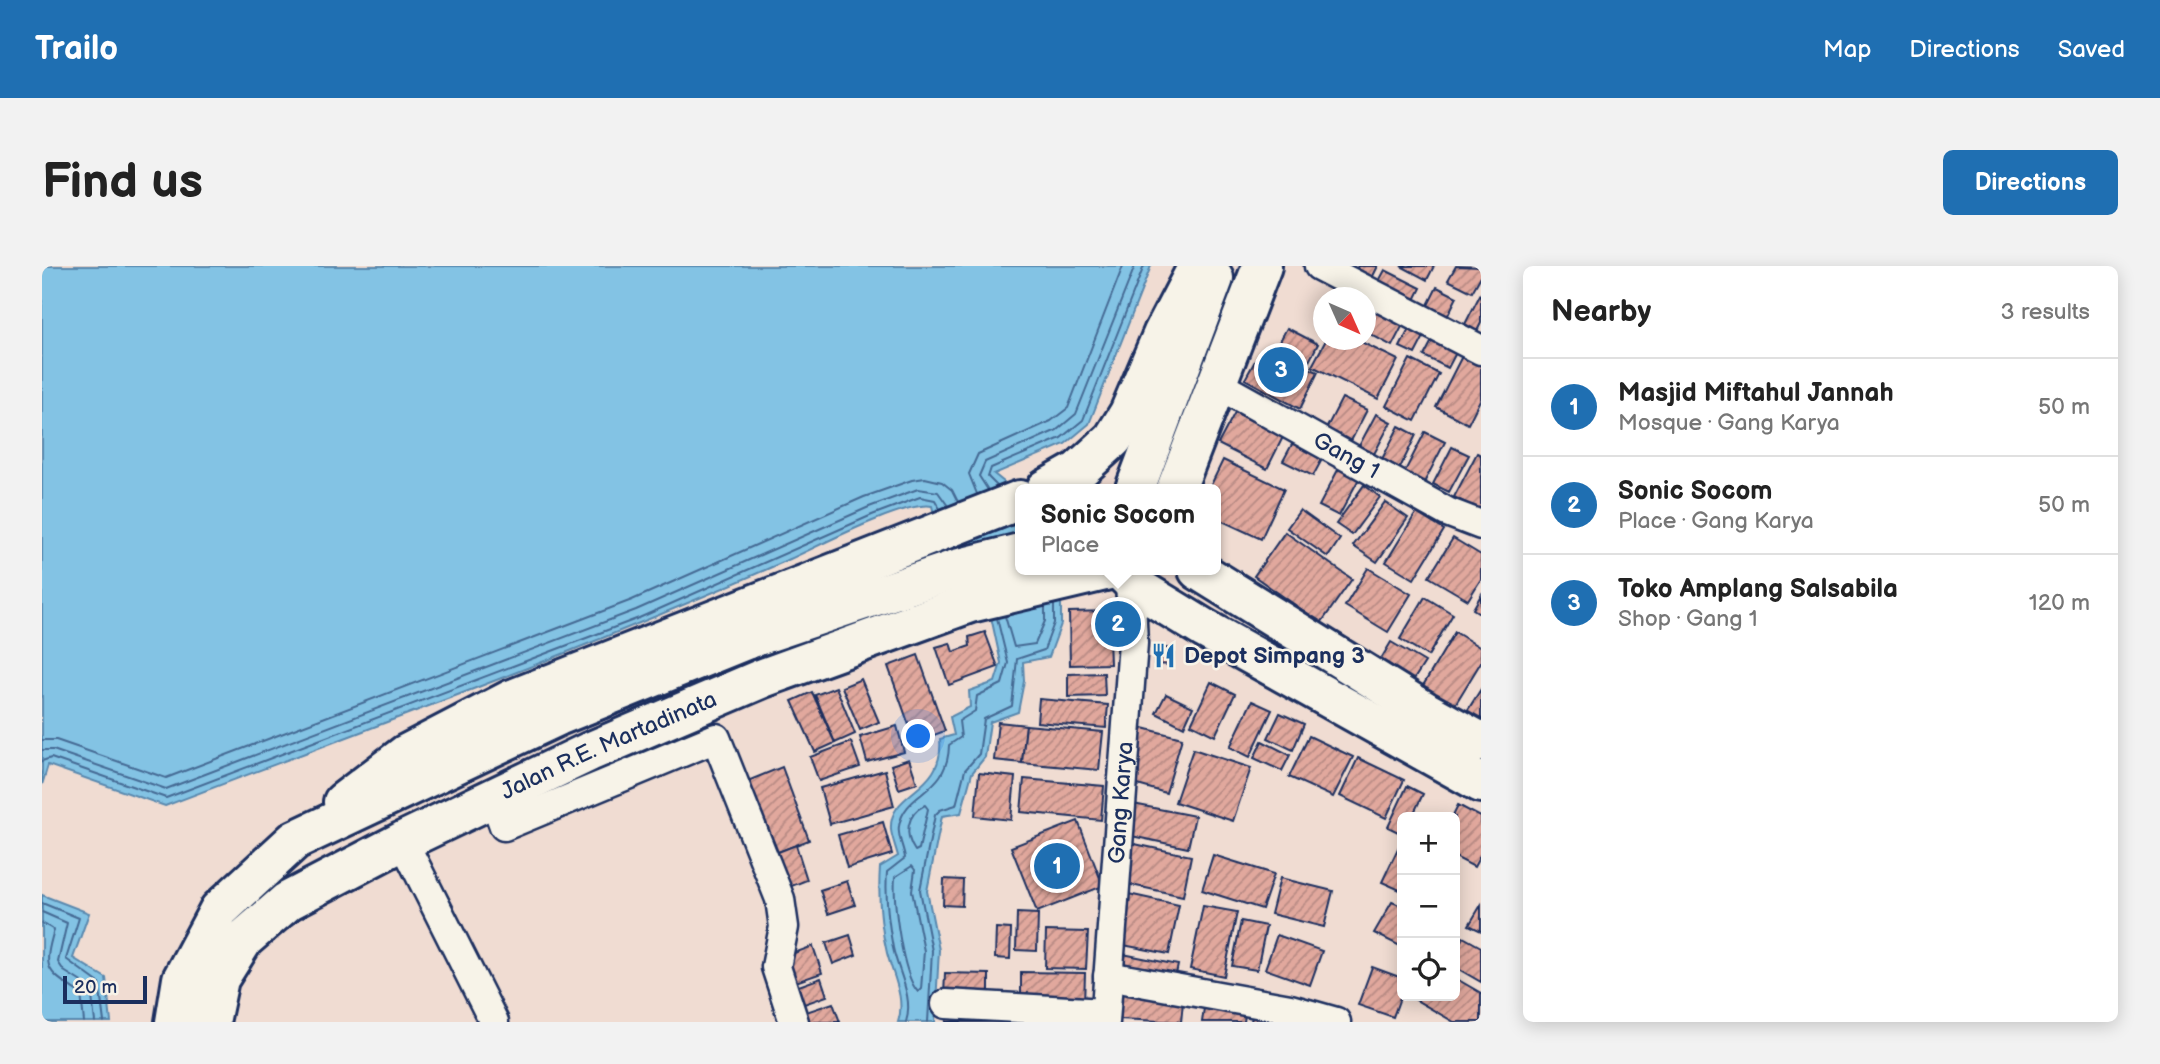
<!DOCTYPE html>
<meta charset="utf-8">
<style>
:root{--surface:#fff;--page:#f2f2f2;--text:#222;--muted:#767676;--line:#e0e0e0;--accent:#1f6fb2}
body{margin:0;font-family:"Balsamiq Sans",sans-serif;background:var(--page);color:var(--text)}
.controls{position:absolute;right:21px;bottom:21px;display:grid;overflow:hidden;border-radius:10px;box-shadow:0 4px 18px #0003}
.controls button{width:63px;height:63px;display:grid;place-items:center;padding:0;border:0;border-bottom:2px solid var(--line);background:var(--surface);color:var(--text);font:35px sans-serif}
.compass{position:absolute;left:1271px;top:21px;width:63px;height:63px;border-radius:50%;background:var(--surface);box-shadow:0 4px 18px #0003;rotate:135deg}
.scale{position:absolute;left:21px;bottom:18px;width:84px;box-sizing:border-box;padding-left:7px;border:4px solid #1b2f5e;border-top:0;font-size:19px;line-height:24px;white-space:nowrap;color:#1b2f5e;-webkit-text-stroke:5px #f7f3e8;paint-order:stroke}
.you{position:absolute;left:877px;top:471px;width:24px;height:24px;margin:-18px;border:5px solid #fff;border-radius:50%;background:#1a73e8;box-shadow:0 0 0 10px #1a73e833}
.badge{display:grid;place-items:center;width:46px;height:46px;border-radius:50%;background:var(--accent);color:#fff;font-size:23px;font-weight:700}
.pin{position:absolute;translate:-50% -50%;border:4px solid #fff;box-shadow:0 2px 7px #0006}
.popup{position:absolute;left:973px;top:218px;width:206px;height:91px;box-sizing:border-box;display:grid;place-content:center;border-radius:10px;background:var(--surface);filter:drop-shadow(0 2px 5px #0005);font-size:23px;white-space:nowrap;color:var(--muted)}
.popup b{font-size:26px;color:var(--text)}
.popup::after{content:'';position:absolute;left:50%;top:100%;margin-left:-14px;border:14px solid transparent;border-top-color:var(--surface)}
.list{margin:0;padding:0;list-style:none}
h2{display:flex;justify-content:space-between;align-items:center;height:91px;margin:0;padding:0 28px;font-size:30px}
h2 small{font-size:23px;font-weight:400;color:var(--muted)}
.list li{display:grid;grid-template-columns:46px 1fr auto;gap:21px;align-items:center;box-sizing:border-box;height:98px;padding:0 28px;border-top:2px solid var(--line)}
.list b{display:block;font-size:26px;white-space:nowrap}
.list p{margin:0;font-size:23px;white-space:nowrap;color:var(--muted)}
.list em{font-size:23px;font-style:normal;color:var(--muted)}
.icon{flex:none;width:38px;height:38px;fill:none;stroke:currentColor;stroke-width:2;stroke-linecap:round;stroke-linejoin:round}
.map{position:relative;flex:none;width:1439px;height:756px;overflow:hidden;border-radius:10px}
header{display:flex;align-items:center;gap:42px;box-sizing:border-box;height:98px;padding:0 35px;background:var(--accent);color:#fff}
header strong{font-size:33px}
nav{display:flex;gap:38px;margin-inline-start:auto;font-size:24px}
.intro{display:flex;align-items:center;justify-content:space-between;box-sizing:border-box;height:168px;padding:0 42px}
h1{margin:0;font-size:49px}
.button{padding:18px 32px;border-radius:10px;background:var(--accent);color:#fff;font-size:24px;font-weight:700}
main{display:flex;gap:42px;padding:0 42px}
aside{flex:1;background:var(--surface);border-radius:10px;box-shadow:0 4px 18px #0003}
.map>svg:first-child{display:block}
.water{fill:#83c3e4;stroke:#5988ae;stroke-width:2}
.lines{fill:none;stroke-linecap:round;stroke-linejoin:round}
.shore{stroke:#456a94;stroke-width:2}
.building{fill:url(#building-hatch);stroke:#1b2f5e;stroke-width:2}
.street-casing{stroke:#1b2f5e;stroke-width:33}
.highway-casing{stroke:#1b2f5e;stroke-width:44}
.street{stroke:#f7f3e8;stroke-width:28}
.highway{stroke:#f7f3e8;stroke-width:38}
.labels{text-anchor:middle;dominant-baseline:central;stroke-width:5;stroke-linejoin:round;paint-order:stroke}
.street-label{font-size:23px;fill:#1b2f5e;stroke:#f7f3e8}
.poi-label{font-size:23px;font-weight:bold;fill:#1b2f5e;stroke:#f7f3e8;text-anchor:start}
</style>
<header>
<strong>Trailo</strong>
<nav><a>Map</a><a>Directions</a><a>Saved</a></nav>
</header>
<div class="intro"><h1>Find us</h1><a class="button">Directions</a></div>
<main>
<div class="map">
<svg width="1439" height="756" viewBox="0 0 1439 756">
<defs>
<pattern id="building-hatch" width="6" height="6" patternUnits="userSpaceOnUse" patternTransform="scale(1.75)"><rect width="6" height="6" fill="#e1a89d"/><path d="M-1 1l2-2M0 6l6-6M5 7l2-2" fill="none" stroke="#b68983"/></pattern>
</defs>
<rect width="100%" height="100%" fill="#f0dcd2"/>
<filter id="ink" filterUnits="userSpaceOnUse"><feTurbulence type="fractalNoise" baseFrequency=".0143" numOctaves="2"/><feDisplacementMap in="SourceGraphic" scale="14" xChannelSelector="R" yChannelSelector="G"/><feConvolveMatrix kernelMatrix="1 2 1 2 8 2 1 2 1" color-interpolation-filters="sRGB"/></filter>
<g filter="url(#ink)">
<!-- water -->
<g class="water">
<path d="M0,0H1109L1047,158L1023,178L952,208L978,229V304H1019V358L1007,391L981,396L982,415L976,446L948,456L943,491L930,507L919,547L900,550L885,625L897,684L893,756H856C864,733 851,710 845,687C838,658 836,630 838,601L856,590C854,582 850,572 849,564C846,524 903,527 898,473L912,469L908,451L928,441L927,425L953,416L959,397L943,323L933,301L898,272L890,240C862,235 777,280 748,293C543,384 333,460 123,540L6,499L0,519Z"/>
<polygon points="0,629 47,647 31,692 64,712 69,756 0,756"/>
</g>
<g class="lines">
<!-- shore -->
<g class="shore">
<polyline points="955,220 946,211 949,202 1019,172 1041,154 1102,0"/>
<polyline points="946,224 937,210 943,196 1015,164 1034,148 1093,0"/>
<polyline points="935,228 927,208 936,188 1009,155 1026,142 1081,0"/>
<polyline points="963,350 972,381 993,378 1003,355 1003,341"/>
<polyline points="0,474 14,474 124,512 590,334 822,231 870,214 883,212 900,216 910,224 916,236"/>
<polyline points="0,484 11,484 124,523 594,344 827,241 876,223 896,226 906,240"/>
<polyline points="0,495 9,492 124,532 597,352 830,249 878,231 893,234 898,243"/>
<path d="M883,539L886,543L877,583L873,585C862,569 864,548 883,539Z"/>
<path d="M870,600L873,604L870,625L882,685L879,723L876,726C860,709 851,635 853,611Z"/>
<polyline points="0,637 37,652 24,693 57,717 62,756"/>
<polyline points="0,646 25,657 16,696 22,705 49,722 53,756"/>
<path d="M0,657L12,664C0,705 5,705 39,728L42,756"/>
<path d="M864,756C872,731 856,706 851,682C846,656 843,632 845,606L863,592C862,582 855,570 857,560C863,524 906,529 907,479L919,471L917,455L933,445L935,430L960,418L966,397L955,352"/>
<polyline points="886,756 890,685 878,624 893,549 898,544 914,539 923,504 937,488 942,453 970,440 975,393 1002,384 1012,357 1012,339"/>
</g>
</g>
<!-- building -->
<g class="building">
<polygon points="1316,0 1336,0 1330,12 1314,3"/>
<polygon points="1359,0 1392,0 1385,14"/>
<polygon points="1414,0 1439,1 1439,10 1430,26 1406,14"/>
<polygon points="1343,4 1379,22 1373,34 1337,15"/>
<polygon points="1395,21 1415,31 1404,53 1384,43"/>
<polygon points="1439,27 1439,57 1435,65 1423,58"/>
<polygon points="1324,32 1364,53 1350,80 1324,66"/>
<polygon points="1371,55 1386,63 1373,88 1358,81"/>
<polygon points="1245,62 1276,78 1264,101 1276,106 1258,143 1203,113 1213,95 1224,100"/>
<polygon points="1393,69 1417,81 1406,102 1382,90"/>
<polygon points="1284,74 1315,74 1356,94 1336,133 1270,100"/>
<polygon points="1421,88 1439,97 1439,132 1426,158 1394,141"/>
<polygon points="1368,93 1397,108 1373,155 1344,140"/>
<polygon points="1300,132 1325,144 1308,177 1283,165"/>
<polygon points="1193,146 1241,171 1225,203 1176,178"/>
<polygon points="1334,148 1349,156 1332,188 1317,180"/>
<polygon points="1357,160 1374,169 1358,202 1340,193"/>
<polygon points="1383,166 1403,176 1381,219 1361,209"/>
<polygon points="1254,171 1284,186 1271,210 1241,195"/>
<polygon points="1410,181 1427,189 1407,226 1391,218"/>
<polygon points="1435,187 1439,189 1439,245 1412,231"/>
<polygon points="1181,194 1242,223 1219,273 1174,252 1174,223 1167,223"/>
<polygon points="1299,198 1319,209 1297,250 1277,240"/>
<polygon points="1322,219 1338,231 1310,269 1294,258"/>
<polygon points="1343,236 1366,252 1335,296 1311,280"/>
<polygon points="1258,244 1298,273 1286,291 1245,262"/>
<polygon points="1374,247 1402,264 1372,313 1344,296"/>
<polygon points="1243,266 1310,313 1279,357 1212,310"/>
<polygon points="1411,272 1439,289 1439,313 1426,334 1387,311"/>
<polygon points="1326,302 1369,328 1346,366 1303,340"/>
<polygon points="1439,329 1439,348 1431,343"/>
<polygon points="1383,331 1411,348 1386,390 1358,373"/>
<polygon points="1066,345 1068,398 1028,399 1027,346"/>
<polygon points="1069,351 1085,351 1084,367 1068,366"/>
<polygon points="943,366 956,401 907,419 894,381 908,377 911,386 928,380 927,371"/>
<polygon points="1413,366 1439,382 1439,396 1411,442 1379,423"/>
<polygon points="1349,376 1383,396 1369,418 1336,398"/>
<polygon points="1113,381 1132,383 1131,399 1112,398"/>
<polygon points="876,389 903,465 873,476 846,400"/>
<polygon points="1062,407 1063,430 1026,431 1026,408"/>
<polygon points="819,413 837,456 818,464 800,421"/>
<polygon points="1169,416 1193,428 1173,470 1149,458"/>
<polygon points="794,421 813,468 793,477 773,429"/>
<polygon points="1439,423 1439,460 1422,450"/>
<polygon points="770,426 793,477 773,486 750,435"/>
<polygon points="1124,428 1151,441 1142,461 1114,447"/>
<polygon points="997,433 1066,439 1064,462 995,456"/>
<polygon points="1210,435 1230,444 1208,491 1188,481"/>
<polygon points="1238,447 1262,458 1251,484 1226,472"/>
<polygon points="956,456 984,459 980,497 952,494"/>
<polygon points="984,459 1061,466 1057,504 980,497"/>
<polygon points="855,460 862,486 825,496 818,471"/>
<polygon points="1101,462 1140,472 1124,527 1085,516"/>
<polygon points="1267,470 1311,491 1291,531 1247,511"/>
<polygon points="1220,475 1248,489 1240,505 1212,492"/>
<polygon points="809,476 818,501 777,515 768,491"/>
<polygon points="1151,483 1209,502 1191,555 1133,536"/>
<polygon points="1316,492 1362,514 1344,552 1298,530"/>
<polygon points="867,493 875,517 857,523 849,499"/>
<polygon points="740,501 767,574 731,588 703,516"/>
<polygon points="843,504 852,540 788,558 778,522"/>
<polygon points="937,507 973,511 969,554 933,550"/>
<polygon points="982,513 1062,520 1059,554 979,546"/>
<polygon points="1365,520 1381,528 1370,551 1360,551 1360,568 1346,561"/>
<polygon points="1086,537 1153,550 1146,582 1080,568"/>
<polygon points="1416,539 1439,551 1439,588 1432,601 1413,591 1413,551 1410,551"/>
<polygon points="1036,555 1061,620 995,646 969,581"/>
<polygon points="841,556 850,588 805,602 796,569"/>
<polygon points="1360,574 1360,625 1340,616"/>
<polygon points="1088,577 1149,590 1141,630 1080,617"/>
<polygon points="754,579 765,614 742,623 731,588"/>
<polygon points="1171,589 1232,608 1220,643 1160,624"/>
<polygon points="1238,612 1291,625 1282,661 1229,648"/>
<polygon points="902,613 921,614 920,640 901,639"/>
<polygon points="805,615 813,639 786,648 778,624"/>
<polygon points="1082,627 1137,639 1127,688 1071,677"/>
<polygon points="1350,636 1360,640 1360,681 1332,667"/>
<polygon points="1439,639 1439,665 1427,659"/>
<polygon points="1161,640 1195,646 1182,710 1148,703"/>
<polygon points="975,647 996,648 995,685 974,684"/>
<polygon points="1199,655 1224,660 1215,704 1190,700"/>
<polygon points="954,662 969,663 968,693 953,692"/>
<polygon points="1004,665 1046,666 1044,703 1003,702"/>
<polygon points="808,669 814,689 791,698 784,677"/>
<polygon points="1235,669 1280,685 1268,719 1223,703"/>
<polygon points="1421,671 1439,681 1439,716 1413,701 1413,686"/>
<polygon points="771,680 780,707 745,719 736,693"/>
<polygon points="1081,688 1136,699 1133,713 1078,702"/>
<polygon points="1330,701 1360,712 1360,726 1351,751 1316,739"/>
<polygon points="979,706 1043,707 1042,739 979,737"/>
<polygon points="903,707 947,708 947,731 902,730"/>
<polygon points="779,712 785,730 751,742 745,724"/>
<polygon points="1413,712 1439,727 1439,756 1412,756 1374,734 1376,730 1413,730"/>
<polygon points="1080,721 1142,726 1139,756 1077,753"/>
<polygon points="791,737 798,756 761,756 758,748"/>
<polygon points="1162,742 1203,748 1202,756 1160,756"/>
<polygon points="904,744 956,746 956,756 904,756"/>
<polygon points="1210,749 1229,752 1229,756 1209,756"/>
</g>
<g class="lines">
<defs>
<g id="street">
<polyline points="1277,0 1439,84"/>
<path id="s1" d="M1173,117L1405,246L1439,259"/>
<polyline points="452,532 462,560 674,472 738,633 742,661 734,701 752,756"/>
<polyline points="361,575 452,756"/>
<polyline points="1066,710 1248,743 1294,756"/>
<polyline points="904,738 1063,747"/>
<path id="s2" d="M1063,756L1091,377L1088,315"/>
</g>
<g id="highway">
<polyline points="1004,223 1036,205 1071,173 1087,147 1121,67 1156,0"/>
<polyline points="1093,223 1172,12"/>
<polyline points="1134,223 1220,0"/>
<polyline points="1078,304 1096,322 1163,363 1439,517"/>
<polyline points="1156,304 1383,445 1439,476"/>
<polyline points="301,536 364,488 468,434 978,234"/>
<polyline points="133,756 140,713 177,644 253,574 516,450 704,374 914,303 978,287"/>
<path id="s3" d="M168,756L177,713L202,673L246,635L361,575L547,486L721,412L928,337L1067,304"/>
</g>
</defs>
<!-- street casing -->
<use href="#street" class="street-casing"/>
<!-- highway casing -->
<use href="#highway" class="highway-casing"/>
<!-- street -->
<use href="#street" class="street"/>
<!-- highway -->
<use href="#highway" class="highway"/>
</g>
</g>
<!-- icons -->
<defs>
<symbol id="restaurant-bare" viewBox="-9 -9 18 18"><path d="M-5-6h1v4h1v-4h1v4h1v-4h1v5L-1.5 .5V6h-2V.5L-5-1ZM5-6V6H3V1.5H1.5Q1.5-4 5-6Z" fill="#1f6fb2" stroke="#f7f3e8" stroke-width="2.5" paint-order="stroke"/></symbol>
</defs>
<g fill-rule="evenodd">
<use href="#restaurant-bare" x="1104" y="372" width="35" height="35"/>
</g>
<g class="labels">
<!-- street labels -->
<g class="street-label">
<text stroke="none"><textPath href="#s1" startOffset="150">Gang 1</textPath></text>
<text stroke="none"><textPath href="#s3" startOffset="506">Jalan R.E. Martadinata</textPath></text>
<text stroke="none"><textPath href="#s2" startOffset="220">Gang Karya</textPath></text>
</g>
<!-- poi labels -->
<g class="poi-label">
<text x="1142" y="390">Depot Simpang 3</text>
</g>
</g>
</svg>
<div class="controls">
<button>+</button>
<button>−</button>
<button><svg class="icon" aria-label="locate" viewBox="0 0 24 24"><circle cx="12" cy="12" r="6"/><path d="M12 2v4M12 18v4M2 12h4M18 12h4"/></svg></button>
</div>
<svg class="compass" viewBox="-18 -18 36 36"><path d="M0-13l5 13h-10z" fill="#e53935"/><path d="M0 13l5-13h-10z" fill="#767676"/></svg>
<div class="scale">20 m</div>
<div class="you"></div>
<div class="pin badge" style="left:1015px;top:600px">1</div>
<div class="pin badge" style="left:1076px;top:358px">2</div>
<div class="popup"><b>Sonic Socom</b>Place</div>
<div class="pin badge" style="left:1239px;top:104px">3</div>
</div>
<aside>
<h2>Nearby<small>3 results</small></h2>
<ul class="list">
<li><span class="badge">1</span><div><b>Masjid Miftahul Jannah</b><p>Mosque · Gang Karya</p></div><em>50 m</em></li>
<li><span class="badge">2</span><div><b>Sonic Socom</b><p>Place · Gang Karya</p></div><em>50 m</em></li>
<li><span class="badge">3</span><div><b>Toko Amplang Salsabila</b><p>Shop · Gang 1</p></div><em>120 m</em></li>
</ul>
</aside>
</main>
